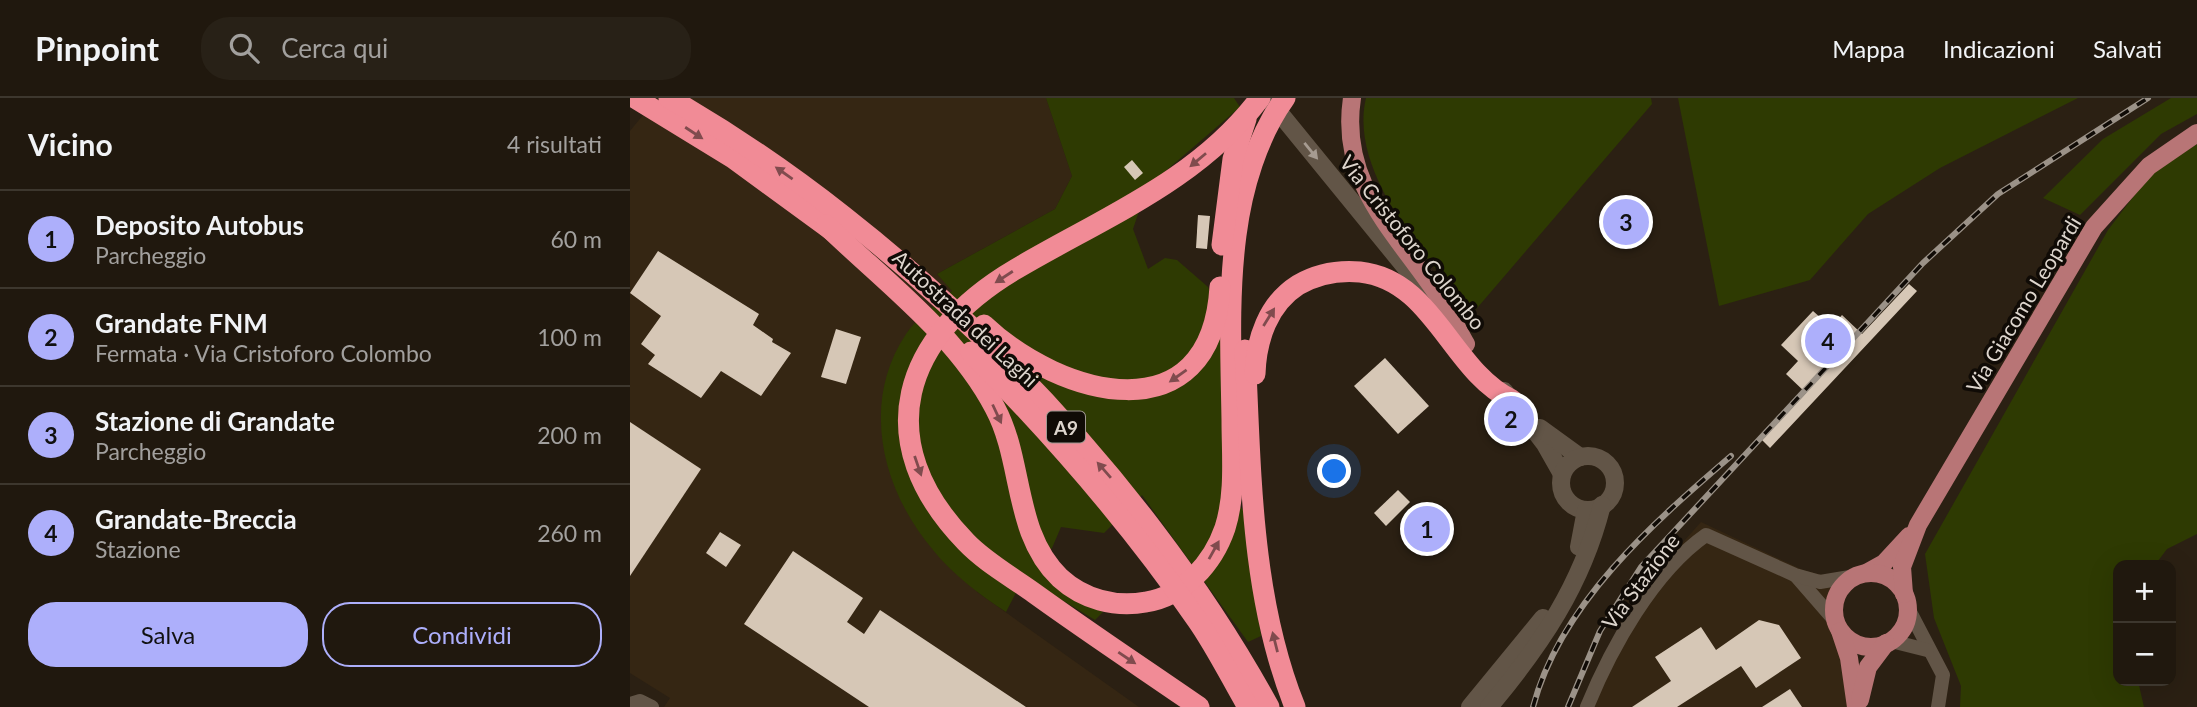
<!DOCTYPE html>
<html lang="it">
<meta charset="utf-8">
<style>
:root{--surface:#20180e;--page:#282117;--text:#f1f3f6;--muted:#a2a09e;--line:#3d372e;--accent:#adaffb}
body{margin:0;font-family:Lato,sans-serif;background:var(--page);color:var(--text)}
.controls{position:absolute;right:21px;bottom:21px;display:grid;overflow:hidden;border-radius:14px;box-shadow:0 7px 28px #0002}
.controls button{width:63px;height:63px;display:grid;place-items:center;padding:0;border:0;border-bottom:2px solid var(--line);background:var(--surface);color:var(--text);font:35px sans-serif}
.you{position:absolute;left:705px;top:374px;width:24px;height:24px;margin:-18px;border:5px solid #fff;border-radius:50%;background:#1a73e8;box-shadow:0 0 0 10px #1a73e833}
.badge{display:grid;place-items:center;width:46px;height:46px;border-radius:50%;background:var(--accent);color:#111;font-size:23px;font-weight:700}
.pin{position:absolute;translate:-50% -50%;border:4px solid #fff;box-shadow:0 2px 7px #0006}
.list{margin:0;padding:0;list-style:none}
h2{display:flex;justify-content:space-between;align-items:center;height:91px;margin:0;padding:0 28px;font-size:30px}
h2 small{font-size:23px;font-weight:400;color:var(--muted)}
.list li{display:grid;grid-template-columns:46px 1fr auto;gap:21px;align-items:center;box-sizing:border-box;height:98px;padding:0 28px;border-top:2px solid var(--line)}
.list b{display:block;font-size:26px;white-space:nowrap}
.list p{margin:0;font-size:23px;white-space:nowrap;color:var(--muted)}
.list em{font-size:23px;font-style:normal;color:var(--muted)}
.actions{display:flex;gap:14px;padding:21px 28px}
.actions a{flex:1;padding:16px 0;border:2px solid var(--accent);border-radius:28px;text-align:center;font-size:24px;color:var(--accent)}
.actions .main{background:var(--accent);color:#111}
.icon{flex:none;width:38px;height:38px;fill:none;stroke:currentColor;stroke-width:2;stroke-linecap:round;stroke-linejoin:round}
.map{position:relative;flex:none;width:1567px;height:609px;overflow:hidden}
header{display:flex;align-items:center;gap:42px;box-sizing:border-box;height:98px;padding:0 35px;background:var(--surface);border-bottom:2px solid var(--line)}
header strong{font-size:33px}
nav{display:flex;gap:38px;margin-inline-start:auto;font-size:24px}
.search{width:490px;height:63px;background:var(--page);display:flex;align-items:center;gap:18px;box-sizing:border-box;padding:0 24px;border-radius:28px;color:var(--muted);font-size:26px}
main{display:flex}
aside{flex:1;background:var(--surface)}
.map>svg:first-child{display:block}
.built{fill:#352613}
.green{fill:#2e3a02}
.building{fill:#d6c7b6}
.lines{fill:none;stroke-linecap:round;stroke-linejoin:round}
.minor{stroke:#625547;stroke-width:14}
.tertiary{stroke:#625547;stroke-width:18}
.primary{stroke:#b87576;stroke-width:18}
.motorway{stroke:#f18b96;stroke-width:21}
.rail-casing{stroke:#9b9288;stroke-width:6}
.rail{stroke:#100b06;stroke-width:3.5;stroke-dasharray:10;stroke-linecap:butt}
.oneway{fill:#804b4e}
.oneway2{fill:#a69b91}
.labels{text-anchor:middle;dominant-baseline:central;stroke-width:7;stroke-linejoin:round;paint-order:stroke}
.shield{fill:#100b06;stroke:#a09891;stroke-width:2}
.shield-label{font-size:19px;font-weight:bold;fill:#ddd5cd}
.street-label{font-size:21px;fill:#ddd5cd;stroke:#100b06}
</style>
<header>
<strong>Pinpoint</strong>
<div class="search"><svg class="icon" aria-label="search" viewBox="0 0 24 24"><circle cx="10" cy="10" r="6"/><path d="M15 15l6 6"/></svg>Cerca qui</div>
<nav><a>Mappa</a><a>Indicazioni</a><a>Salvati</a></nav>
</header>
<main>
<aside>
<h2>Vicino<small>4 risultati</small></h2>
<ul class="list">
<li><span class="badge">1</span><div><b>Deposito Autobus</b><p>Parcheggio</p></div><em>60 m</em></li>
<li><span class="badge">2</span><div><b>Grandate FNM</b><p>Fermata · Via Cristoforo Colombo</p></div><em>100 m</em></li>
<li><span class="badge">3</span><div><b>Stazione di Grandate</b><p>Parcheggio</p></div><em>200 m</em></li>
<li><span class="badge">4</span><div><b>Grandate-Breccia</b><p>Stazione</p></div><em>260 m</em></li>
</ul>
<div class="actions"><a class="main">Salva</a><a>Condividi</a></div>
</aside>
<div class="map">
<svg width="1567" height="609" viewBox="0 0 1567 609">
<rect width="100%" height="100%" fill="#2b2013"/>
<!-- built -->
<g class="built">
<polygon points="27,0 416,0 442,78 425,111 307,176 323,192 278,233 347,494 509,609 34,609 40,600 0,575 0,33"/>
<polygon points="1071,424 1173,472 1214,483 1202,507 1223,609 949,609 996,516 1023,478"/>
</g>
<!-- green -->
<g class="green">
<path d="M416,0H604L610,9L517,89L503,131L518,171L535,160L547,162L578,189L594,235L598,395L614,413L631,538L618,544L512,397L474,435L431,429L422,450L407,464L430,490L473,514L465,522L394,479L376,514C350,497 323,477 303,452C252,392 230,305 276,236C287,219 308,206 322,193L307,176L425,111L442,78Z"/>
<path d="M736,0H1021L1022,6L842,216C799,162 718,75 736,0Z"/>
<polygon points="1048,0 1448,0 1310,70 1238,116 1180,182 1089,208"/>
<polygon points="1541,0 1567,0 1567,16 1531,36 1450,117 1413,100 1473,41"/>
<polygon points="1567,46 1567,436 1537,451 1525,467 1488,467 1488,583 1508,583 1514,609 1330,609 1331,588 1304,520 1295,456 1478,132 1519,78"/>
</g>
<!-- building -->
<g class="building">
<polygon points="502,62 513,75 505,82 494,69"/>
<polygon points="568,117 580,118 577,151 566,150"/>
<polygon points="28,153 129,216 123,227 143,241 142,244 161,255 131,298 91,273 71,300 18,266 25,257 11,246 31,218 0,195"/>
<polygon points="1279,186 1287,193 1140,350 1132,342 1176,295 1156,276 1168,263 1151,247 1183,213 1201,229 1212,217 1232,236"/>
<polygon points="206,231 231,239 216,286 191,279"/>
<polygon points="755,260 799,308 768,336 724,288"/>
<polygon points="0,324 71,371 0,478"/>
<polygon points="768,392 780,404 756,428 744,415"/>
<polygon points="90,434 111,447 96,469 76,455"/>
<polygon points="163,453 233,500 217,524 234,536 250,512 396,609 239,609 114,526"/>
<polygon points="1129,522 1149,527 1171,560 1126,590 1111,568 1047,609 1002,609 1041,583 1025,559 1071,529 1086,552"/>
<polygon points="1160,591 1172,609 1132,609"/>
</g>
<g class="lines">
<!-- minor -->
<g class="minor">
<polyline points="1166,478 1206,524"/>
<polyline points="1278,510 1313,577 1308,609"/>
<polyline points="1261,543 1297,552"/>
<polyline points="0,606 10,603 22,609"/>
<path d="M957,609C981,550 1023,474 1076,437L1165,477L1190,484L1226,478"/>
</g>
<!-- tertiary -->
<g class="tertiary">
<polyline points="639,2 807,208"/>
<polyline points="874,293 915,346 932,376"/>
<polyline points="910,330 950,359"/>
<circle cx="958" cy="385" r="27"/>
<polyline points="949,449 956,412"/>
<polyline points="840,609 913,520"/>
<path d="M859,609C911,547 952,487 972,407"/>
</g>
<!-- primary -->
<g class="primary">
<path d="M722,0C709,86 766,134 809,199C819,214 827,230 836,246"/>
<polyline points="1236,475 1254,465 1279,438"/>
<circle cx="1241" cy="512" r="37"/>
<polyline points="1274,496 1272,469 1288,427 1464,129 1519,68 1567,35"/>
<polyline points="1210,533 1219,560 1226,609"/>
<polyline points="1230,602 1238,569 1256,545"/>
</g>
<!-- motorway -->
<g class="motorway">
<polyline points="5,0 103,60 207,136"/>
<path d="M39,0C274,134 509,371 639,609"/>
<path d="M196,127C254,183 327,237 365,310C394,364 383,435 430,480C453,501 485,510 516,504C554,498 583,465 595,430C606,395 602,358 602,322C601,260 598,198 606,137C612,90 627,39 655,0"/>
<polyline points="592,147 603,61 616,21"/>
<path d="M354,227C431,300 581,339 590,189"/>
<path d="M615,252C621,372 620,497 665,609"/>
<path d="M341,254C424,338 500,425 567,522C586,549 601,580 618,609"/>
<path d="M625,276C626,242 638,206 668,187C687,176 708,172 730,174C804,182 821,273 882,302"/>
<path d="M569,609C514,571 458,534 404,495C382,479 355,464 336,444C238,343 272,238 386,171C472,120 568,83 630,0"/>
</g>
<defs>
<g id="rail">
<path d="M903,609C930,506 1023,425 1101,358"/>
<polyline points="938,609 970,533 1011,469 1293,165 1368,96 1518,0"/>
</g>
</defs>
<!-- rail casing -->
<use href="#rail" class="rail-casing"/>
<!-- rail -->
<use href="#rail" class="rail"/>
</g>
<!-- one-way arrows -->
<defs><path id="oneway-solid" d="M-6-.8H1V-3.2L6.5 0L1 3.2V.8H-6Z" transform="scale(1.75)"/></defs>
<g class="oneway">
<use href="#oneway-solid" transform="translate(64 35) rotate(33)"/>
<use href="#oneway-solid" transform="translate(568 62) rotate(140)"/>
<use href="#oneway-solid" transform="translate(154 75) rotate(-145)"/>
<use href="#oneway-solid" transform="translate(374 179) rotate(147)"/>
<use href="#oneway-solid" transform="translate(639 219) rotate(-58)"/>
<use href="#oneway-solid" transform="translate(548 278) rotate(145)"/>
<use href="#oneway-solid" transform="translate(367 316) rotate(65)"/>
<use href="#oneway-solid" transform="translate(288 368) rotate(71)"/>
<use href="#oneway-solid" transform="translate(474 372) rotate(-131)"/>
<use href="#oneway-solid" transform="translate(584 452) rotate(-61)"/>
<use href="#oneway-solid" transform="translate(645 544) rotate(-104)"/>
<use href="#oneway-solid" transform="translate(497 560) rotate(34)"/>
</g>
<use class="oneway2" href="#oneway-solid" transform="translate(681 53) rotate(51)"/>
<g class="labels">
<!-- shield labels -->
<rect class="shield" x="417" y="313.5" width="38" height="31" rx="5"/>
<g class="shield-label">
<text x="436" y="329">A9</text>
</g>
<!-- street labels -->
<g class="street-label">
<text transform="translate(783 144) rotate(51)">Via Cristoforo Colombo</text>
<text transform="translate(1393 206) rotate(-59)">Via Giacomo Leopardi</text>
<text transform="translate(336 220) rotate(43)">Autostrada dei Laghi</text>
<text transform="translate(1010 483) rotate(-53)">Via Stazione</text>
</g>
</g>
</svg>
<div class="controls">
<button>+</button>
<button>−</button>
</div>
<div class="you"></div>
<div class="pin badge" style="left:797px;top:431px">1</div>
<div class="pin badge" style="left:881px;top:321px">2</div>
<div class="pin badge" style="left:996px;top:124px">3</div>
<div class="pin badge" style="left:1198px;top:243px">4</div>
</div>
</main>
